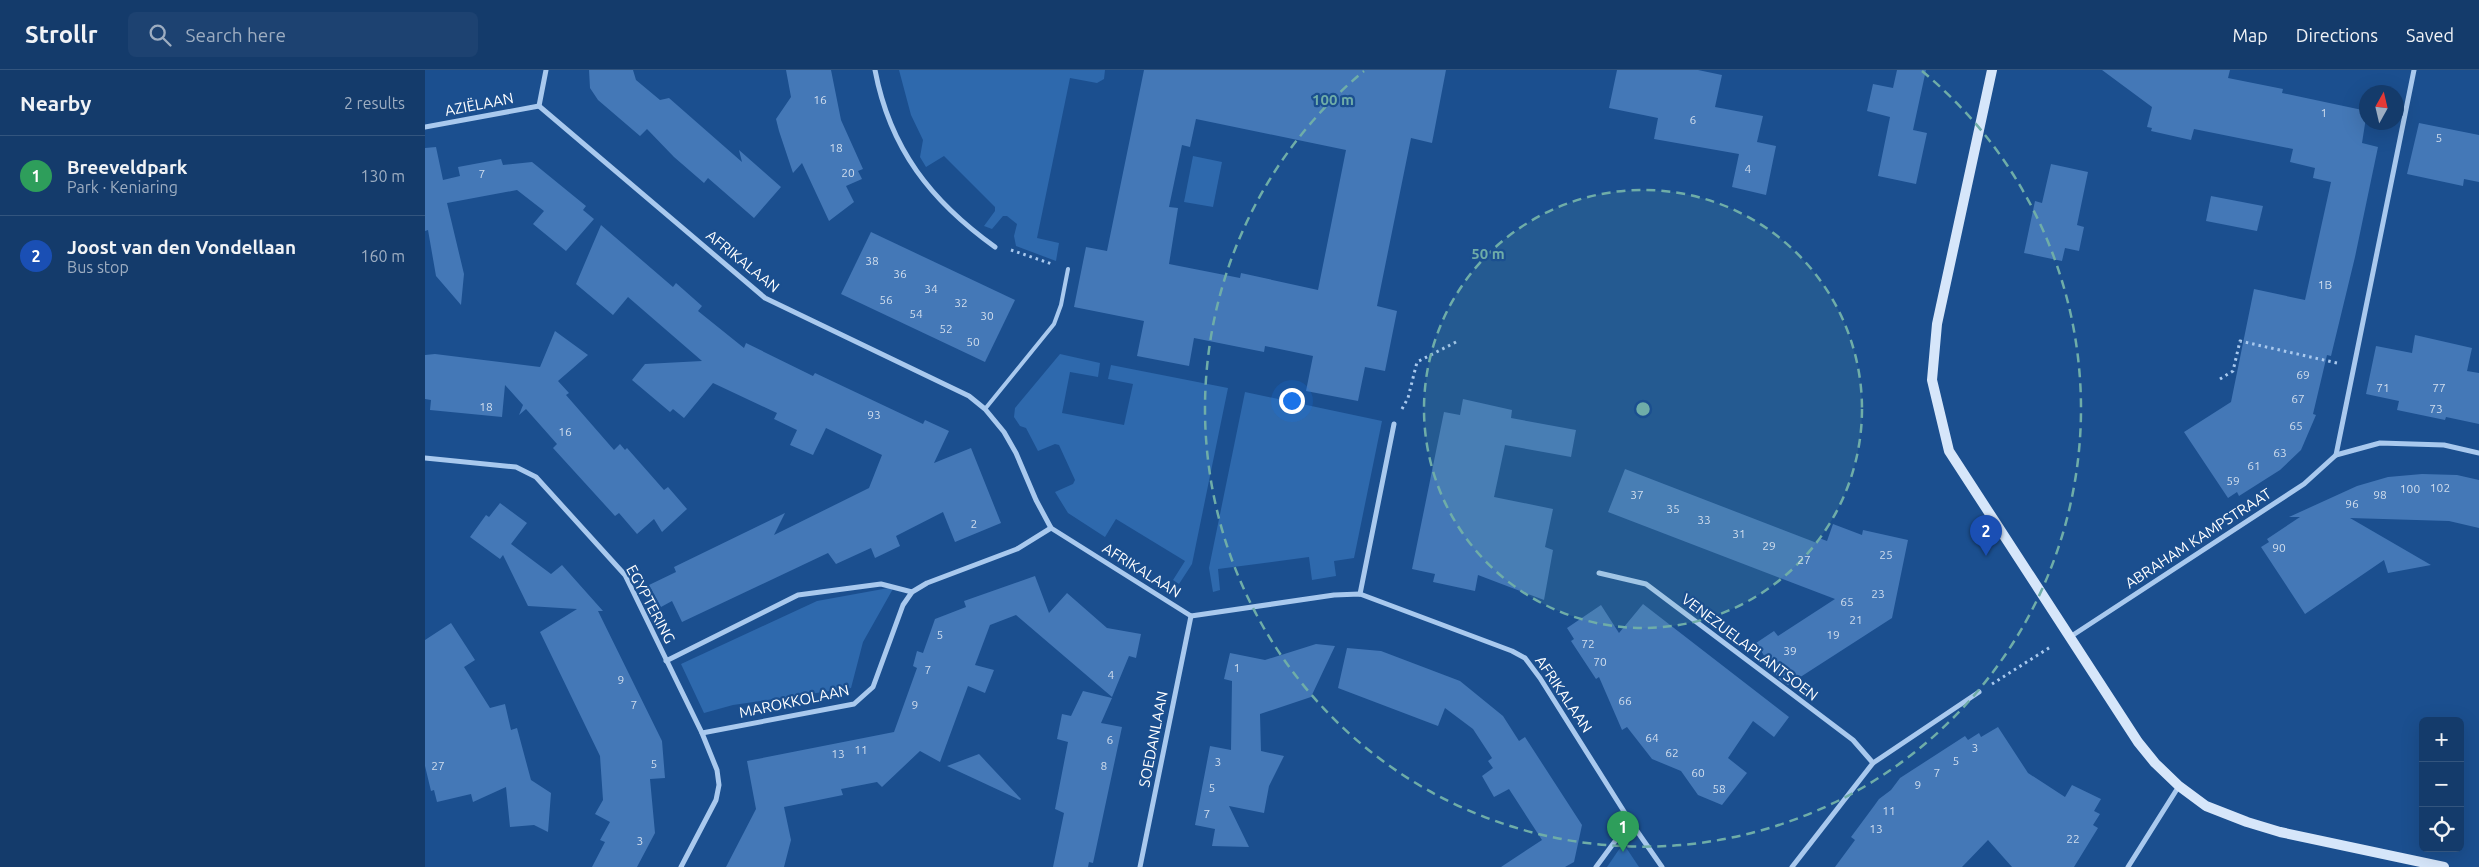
<!DOCTYPE html>
<meta charset="utf-8">
<style>
:root{--surface:#143b6b;--page:#1d4271;--text:#f1f3f6;--muted:#9dadc1;--line:#33557e;--accent:#95b2f1}
body{margin:0;font-family:Ubuntu,sans-serif;background:var(--page);color:var(--text)}
.controls{position:absolute;right:15px;bottom:15px;display:grid;overflow:hidden;border-radius:8px;box-shadow:0 5px 20px #0002}
.controls button{width:45px;height:45px;display:grid;place-items:center;padding:0;border:0;border-bottom:1px solid var(--line);background:var(--surface);color:var(--text);font:25px sans-serif}
.compass{position:absolute;left:1934px;top:15px;width:45px;height:45px;border-radius:50%;background:var(--surface);box-shadow:0 5px 20px #0002;rotate:8deg}
.you{position:absolute;left:866px;top:330px;width:18px;height:18px;margin:-12px;border:4px solid #fff;border-radius:50%;background:#1a73e8;box-shadow:0 0 0 8px #1a73e833}
.badge{display:grid;place-items:center;width:32px;height:32px;border-radius:50%;background:var(--accent);color:#fff;font-size:16px;font-weight:700}
.pin{position:absolute;translate:-50% -41px;filter:drop-shadow(0 1px 2px #0008)}
.pin::after{content:'';position:absolute;top:26px;width:18px;height:15px;background:inherit;clip-path:polygon(0 0,100% 0,50% 100%)}
.list{margin:0;padding:0;list-style:none}
h2{display:flex;justify-content:space-between;align-items:center;height:65px;margin:0;padding:0 20px;font-size:21px}
h2 small{font-size:16px;font-weight:400;color:var(--muted)}
.list li{display:grid;grid-template-columns:32px 1fr auto;gap:15px;align-items:center;box-sizing:border-box;height:80px;padding:0 20px;border-top:1px solid var(--line)}
.list b{display:block;font-size:19px;white-space:nowrap}
.list p{margin:0;font-size:16px;white-space:nowrap;color:var(--muted)}
.list em{font-size:16px;font-style:normal;color:var(--muted)}
.icon{flex:none;width:28px;height:28px;fill:none;stroke:currentColor;stroke-width:2;stroke-linecap:round;stroke-linejoin:round}
.map{position:relative;flex:none;width:2054px;height:797px;overflow:hidden}
header{display:flex;align-items:center;gap:30px;box-sizing:border-box;height:70px;padding:0 25px;background:var(--surface);border-bottom:1px solid var(--line)}
header strong{font-size:24px}
nav{display:flex;gap:28px;margin-inline-start:auto;font-size:18px}
.search{width:350px;height:45px;background:var(--page);display:flex;align-items:center;gap:12px;box-sizing:border-box;padding:0 18px;border-radius:8px;color:var(--muted);font-size:19px}
main{display:flex}
aside{flex:1;background:var(--surface)}
.map>svg:first-child{display:block}
.green{fill:#2e69ad}
.building{fill:#4478b7;fill-rule:evenodd}
.lines{fill:none;stroke-linecap:round;stroke-linejoin:round}
.path{stroke:#a9c9ee;stroke-width:3;stroke-dasharray:2.5 4;stroke-linecap:butt}
.lane{stroke:#a9c9ee;stroke-width:4}
.street{stroke:#a9c9ee;stroke-width:5}
.secondary{stroke:#d6e6fa;stroke-width:10}
.ring{fill:none;stroke:#6fada8;stroke-width:2.5;stroke-dasharray:9 6}
.labels{text-anchor:middle;dominant-baseline:central;stroke-width:4.5;stroke-linejoin:round;paint-order:stroke}
.number-label{font-size:12px;fill:#d0dded}
.street-label{font-size:15px;fill:#fff;stroke:#1b4f8f}
.centre{fill:#6fada8;stroke:#1b4f8f;stroke-width:2.5}
.ring-label{font-size:15px;text-anchor:middle;font-weight:bold;fill:#6fada8;stroke:#1b4f8f;stroke-width:4.5;stroke-linejoin:round;paint-order:stroke}
</style>
<header>
<strong>Strollr</strong>
<div class="search"><svg class="icon" aria-label="search" viewBox="0 0 24 24"><circle cx="10" cy="10" r="6"/><path d="M15 15l6 6"/></svg>Search here</div>
<nav><a>Map</a><a>Directions</a><a>Saved</a></nav>
</header>
<main>
<aside>
<h2>Nearby<small>2 results</small></h2>
<ul class="list">
<li><span class="badge" style="background:#2e9e5b">1</span><div><b>Breeveldpark</b><p>Park · Keniaring</p></div><em>130 m</em></li>
<li><span class="badge" style="background:#1a4fb4">2</span><div><b>Joost van den Vondellaan</b><p>Bus stop</p></div><em>160 m</em></li>
</ul>
</aside>
<div class="map">
<svg width="2054" height="797" viewBox="0 0 2054 797">
<rect width="100%" height="100%" fill="#1b4f8f"/>
<!-- green -->
<g class="green">
<polygon points="474,0 680,0 679,9 672,13 645,8 612,168 634,173 631,191 591,176 589,166 592,154 582,146 578,146 567,159 559,156 570,141 570,137 519,86 501,97 495,87 498,70 486,45"/>
<polygon points="768,86 797,92 788,137 759,132"/>
<polygon points="635,284 675,293 673,307 645,302 637,343 699,355 708,314 683,309 686,295 803,318 767,494 754,514 748,510 760,491 691,449 680,467 643,443 630,422 648,414 650,410 634,375 630,374 613,381 601,358 595,356 589,347 590,338"/>
<polygon points="820,322 957,351 929,488 909,491 911,506 887,510 884,487 793,499 795,520 788,522 784,498"/>
<polygon points="469,517 438,572 426,618 308,635 279,643 256,594 392,531"/>
<polygon points="1200,776 1214,797 1182,797 1195,778"/>
</g>
<!-- building -->
<g class="building">
<polygon points="164,0 208,0 211,10 235,30 244,28 317,92 314,80 356,117 329,148 283,108 279,113 249,87 222,59 215,66 173,30 165,18"/>
<polygon points="361,0 406,0 416,50 438,99 433,101 437,109 421,116 429,132 404,151 377,93 368,103 354,61 351,49 366,27"/>
<path d="M719,0H1021L1007,73L986,68L952,236L972,241L960,301L940,297L933,331L881,321L888,286L840,276L839,282L769,268L764,296L712,286L719,251L649,237L661,177L682,181ZM771,49L921,80L893,220L816,203L815,208L744,194L753,138L744,137L757,75L765,77Z"/>
<polygon points="1192,0 1273,0 1297,5 1290,37 1338,46 1332,72 1351,76 1341,125 1307,117 1314,84 1229,69 1233,48 1184,38"/>
<polygon points="1472,0 1501,0 1488,60 1502,63 1491,114 1453,106 1465,47 1442,41 1448,14 1468,18"/>
<polygon points="1677,0 1805,0 1803,8 1858,19 1857,23 1942,41 1937,73 1953,77 1930,187 1906,286 1902,285 1888,344 1891,345 1876,380 1855,400 1814,426 1812,422 1803,428 1759,362 1806,332 1829,219 1880,230 1906,112 1888,108 1890,98 1865,92 1868,79 1769,59 1766,70 1726,61 1727,58 1722,57 1727,37"/>
<polygon points="1994,53 2054,65 2054,112 2039,109 2038,116 1982,104"/>
<polygon points="11,77 18,110 35,106 33,97 76,89 78,95 107,92 161,136 158,140 169,149 141,181 108,154 119,141 92,120 22,133 39,204 36,235 11,206 3,160 0,161 0,78"/>
<polygon points="1626,94 1663,102 1652,155 1659,157 1654,181 1640,178 1637,191 1599,183 1610,131 1617,133"/>
<polygon points="1786,126 1838,136 1832,161 1781,151"/>
<polygon points="176,155 248,217 251,213 277,236 273,241 319,278 321,273 388,306 390,303 498,354 500,350 524,361 509,393 546,378 576,453 530,472 518,442 471,466 475,476 450,488 446,478 411,494 403,483 257,552 247,531 236,537 224,515 251,502 249,497 360,443 349,465 444,418 457,385 401,358 388,385 365,375 372,360 349,349 352,343 288,313 259,348 248,339 245,342 207,310 220,294 277,291 203,227 188,245 151,214"/>
<polygon points="446,162 590,230 560,292 416,224"/>
<polygon points="130,261 163,285 133,311 144,323 141,325 189,380 195,374 200,380 202,378 239,420 243,417 262,439 237,462 229,449 212,464 194,443 190,446 128,378 132,374 101,339 94,345 98,335 80,315 77,347 5,340 6,330 0,329 0,285 10,284 115,297"/>
<polygon points="1990,265 2047,278 2042,301 2054,303 2054,354 2021,347 2020,350 1972,340 1974,331 1941,324 1951,276 1987,283"/>
<polygon points="1038,329 1087,340 1086,348 1151,360 1146,387 1080,375 1069,427 1128,439 1120,477 1128,480 1119,530 1053,505 1050,521 1008,512 1010,504 987,499 1019,342 1035,345"/>
<polygon points="1200,399 1392,473 1394,468 1402,471 1408,454 1437,465 1438,460 1483,470 1467,548 1363,615 1354,609 1331,573 1349,561 1353,566 1410,529 1183,442"/>
<polygon points="1997,404 2032,405 2054,410 2054,458 2024,451 1925,448 2006,495 1963,503 1959,490 1880,544 1836,477 1844,472 1842,469 1875,447 1864,447 1932,416 1963,407"/>
<polygon points="75,433 102,453 86,474 126,504 137,495 178,541 173,541 237,671 240,708 225,709 230,763 212,797 167,797 180,772 175,770 185,752 170,744 178,730 175,686 115,562 152,539 103,536 78,485 75,489 45,467 61,445 64,447"/>
<polygon points="610,506 624,543 642,523 682,558 716,564 711,588 704,586 687,627 591,545 565,555 550,595 569,600 560,623 543,616 515,692 495,681 457,717 452,712 416,719 418,725 359,737 366,770 359,797 301,797 331,739 322,691 469,662 492,598 488,596 492,581 498,583 510,549 541,537 539,531"/>
<polygon points="1218,534 1364,647 1349,667 1328,651 1303,688 1322,703 1297,735 1273,725 1256,701 1227,689 1202,657 1197,660 1174,607 1171,609 1146,571 1149,569 1142,558 1176,535 1194,563"/>
<polygon points="26,553 50,590 39,597 65,638 80,634 86,660 92,658 106,710 126,723 123,762 109,755 85,757 81,717 48,732 46,724 12,732 9,720 6,721 0,696 0,570"/>
<polygon points="891,574 910,576 886,627 835,644 836,681 859,686 844,716 839,743 804,736 824,777 787,776 790,759 770,755 785,676 806,680 807,611 799,609 805,583 840,590"/>
<polygon points="922,578 956,581 1035,611 1078,646 1094,671 1100,667 1157,755 1149,792 1140,797 1076,797 1117,770 1084,719 1069,727 1057,706 1068,698 1063,691 1067,688 1048,659 1020,638 1013,656 913,618"/>
<polygon points="658,621 687,628 676,653 697,657 668,793 664,792 663,797 628,797 639,743 630,739 643,672 632,669 637,644 646,646"/>
<polygon points="1573,657 1603,703 1640,727 1647,715 1676,729 1669,741 1675,744 1668,755 1673,758 1649,797 1587,797 1563,770 1537,797 1410,797 1430,770 1426,767 1449,736 1454,729 1466,720 1475,708 1540,666 1543,670 1554,663 1556,667"/>
<polygon points="554,684 596,729 595,730 522,696"/>
</g>
<g class="lines">
<!-- path -->
<g class="path">
<polyline points="586,180 627,194"/>
<polyline points="1795,309 1808,301 1815,271 1912,293"/>
<polyline points="977,339 983,328 992,292 1033,271"/>
<polyline points="1567,614 1627,576"/>
</g>
<!-- lane -->
<polyline class="lane" points="560,339 629,254 636,235 643,199"/>
<!-- street -->
<g class="street">
<path d="M450,0C465,79 506,131 570,177"/>
<polyline points="114,36 340,228 544,326 560,339 579,362 591,383 611,430 626,458 766,546 909,525 935,524 1087,581 1100,588 1115,608 1205,751 1237,797"/>
<polyline points="114,36 121,0"/>
<polyline points="0,57 114,36"/>
<polyline points="1911,385 1955,373 2019,375 2054,383"/>
<polyline points="0,388 91,397 111,407 200,505 277,663 292,700 294,715 291,730 256,797"/>
<polyline points="1174,503 1221,514 1428,670 1448,693 1367,797"/>
<polyline points="935,524 969,354"/>
<polyline points="1645,567 1879,414 1911,385 1989,0"/>
<polyline points="241,591 373,525 456,514 487,522"/>
<polyline points="277,663 429,634 448,617 478,535 487,522 502,513 592,479 626,458"/>
<polyline points="1448,693 1554,622"/>
<polyline points="715,797 766,546"/>
<polyline points="1171,797 1205,751"/>
<polyline points="1703,797 1754,716"/>
</g>
<!-- secondary -->
<polyline class="secondary" points="1567,0 1512,254 1507,310 1524,381 1713,672 1730,693 1754,716 1781,736 1822,752 1855,762 2019,797"/>
</g>
<!-- distance rings -->
<circle cx="1218" cy="339" r="219" fill="#6fada8" fill-opacity=".12"/>
<g class="ring">
<circle cx="1218" cy="339" r="219"/>
<path d="M1497 1A438 438 0 1 1 939 1"/>
</g>
<g class="labels">
<!-- number labels -->
<g class="number-label">
<text x="395" y="29">16</text>
<text x="1899" y="42">1</text>
<text x="1268" y="49">6</text>
<text x="2014" y="67">5</text>
<text x="411" y="77">18</text>
<text x="1323" y="98">4</text>
<text x="423" y="102">20</text>
<text x="57" y="103">7</text>
<text x="447" y="190">38</text>
<text x="475" y="203">36</text>
<text x="1900" y="214">1B</text>
<text x="506" y="218">34</text>
<text x="461" y="229">56</text>
<text x="536" y="232">32</text>
<text x="491" y="243">54</text>
<text x="562" y="245">30</text>
<text x="521" y="258">52</text>
<text x="548" y="271">50</text>
<text x="1878" y="304">69</text>
<text x="1958" y="317">71</text>
<text x="2014" y="317">77</text>
<text x="1873" y="328">67</text>
<text x="61" y="336">18</text>
<text x="2011" y="338">73</text>
<text x="449" y="344">93</text>
<text x="1871" y="355">65</text>
<text x="140" y="361">16</text>
<text x="1855" y="382">63</text>
<text x="1829" y="395">61</text>
<text x="1808" y="410">59</text>
<text x="2015" y="417">102</text>
<text x="1985" y="418">100</text>
<text x="1212" y="424">37</text>
<text x="1955" y="424">98</text>
<text x="1927" y="433">96</text>
<text x="1248" y="438">35</text>
<text x="1279" y="449">33</text>
<text x="549" y="453">2</text>
<text x="1314" y="463">31</text>
<text x="1344" y="475">29</text>
<text x="1854" y="477">90</text>
<text x="1461" y="484">25</text>
<text x="1379" y="489">27</text>
<text x="1453" y="523">23</text>
<text x="1422" y="531">65</text>
<text x="1431" y="549">21</text>
<text x="515" y="564">5</text>
<text x="1408" y="564">19</text>
<text x="1163" y="573">72</text>
<text x="1365" y="580">39</text>
<text x="1175" y="591">70</text>
<text x="812" y="597">1</text>
<text x="503" y="599">7</text>
<text x="686" y="604">4</text>
<text x="196" y="609">9</text>
<text x="1200" y="630">66</text>
<text x="209" y="634">7</text>
<text x="490" y="634">9</text>
<text x="1227" y="667">64</text>
<text x="685" y="669">6</text>
<text x="1550" y="677">3</text>
<text x="436" y="679">11</text>
<text x="1247" y="682">62</text>
<text x="413" y="683">13</text>
<text x="1531" y="690">5</text>
<text x="793" y="691">3</text>
<text x="229" y="693">5</text>
<text x="13" y="695">27</text>
<text x="679" y="695">8</text>
<text x="1273" y="702">60</text>
<text x="1512" y="702">7</text>
<text x="1493" y="714">9</text>
<text x="787" y="717">5</text>
<text x="1294" y="718">58</text>
<text x="1464" y="740">11</text>
<text x="782" y="743">7</text>
<text x="1451" y="758">13</text>
<text x="1648" y="768">22</text>
<text x="215" y="770">3</text>
</g>
<!-- street labels -->
<g class="street-label">
<text transform="translate(54 34) rotate(-11)">AZIËLAAN</text>
<text transform="translate(318 191) rotate(39)">AFRIKALAAN</text>
<text transform="translate(1773 468) rotate(-33)">ABRAHAM KAMPSTRAAT</text>
<text transform="translate(717 500) rotate(32)">AFRIKALAAN</text>
<text transform="translate(226 534) rotate(62)">EGYPTERING</text>
<text transform="translate(1325 577) rotate(37)">VENEZUELAPLANTSOEN</text>
<text transform="translate(1139 624) rotate(56)">AFRIKALAAN</text>
<text transform="translate(369 631) rotate(-12)">MAROKKOLAAN</text>
<text transform="translate(728 669) rotate(-79)">SOEDANLAAN</text>
</g>
</g>
<circle cx="1218" cy="339" r="8" class="centre"/>
<g class="ring-label">
<text x="908" y="35">100 m</text>
<text x="1063" y="189">50 m</text>
</g>
</svg>
<div class="controls">
<button>+</button>
<button>−</button>
<button><svg class="icon" aria-label="locate" viewBox="0 0 24 24"><circle cx="12" cy="12" r="6"/><path d="M12 2v4M12 18v4M2 12h4M18 12h4"/></svg></button>
</div>
<svg class="compass" viewBox="-18 -18 36 36"><path d="M0-13l5 13h-10z" fill="#e53935"/><path d="M0 13l5-13h-10z" fill="#9dadc1"/></svg>
<div class="you"></div>
<div class="pin badge" style="left:1198px;top:782px;background:#2e9e5b">1</div>
<div class="pin badge" style="left:1561px;top:486px;background:#1a4fb4">2</div>
</div>
</main>
